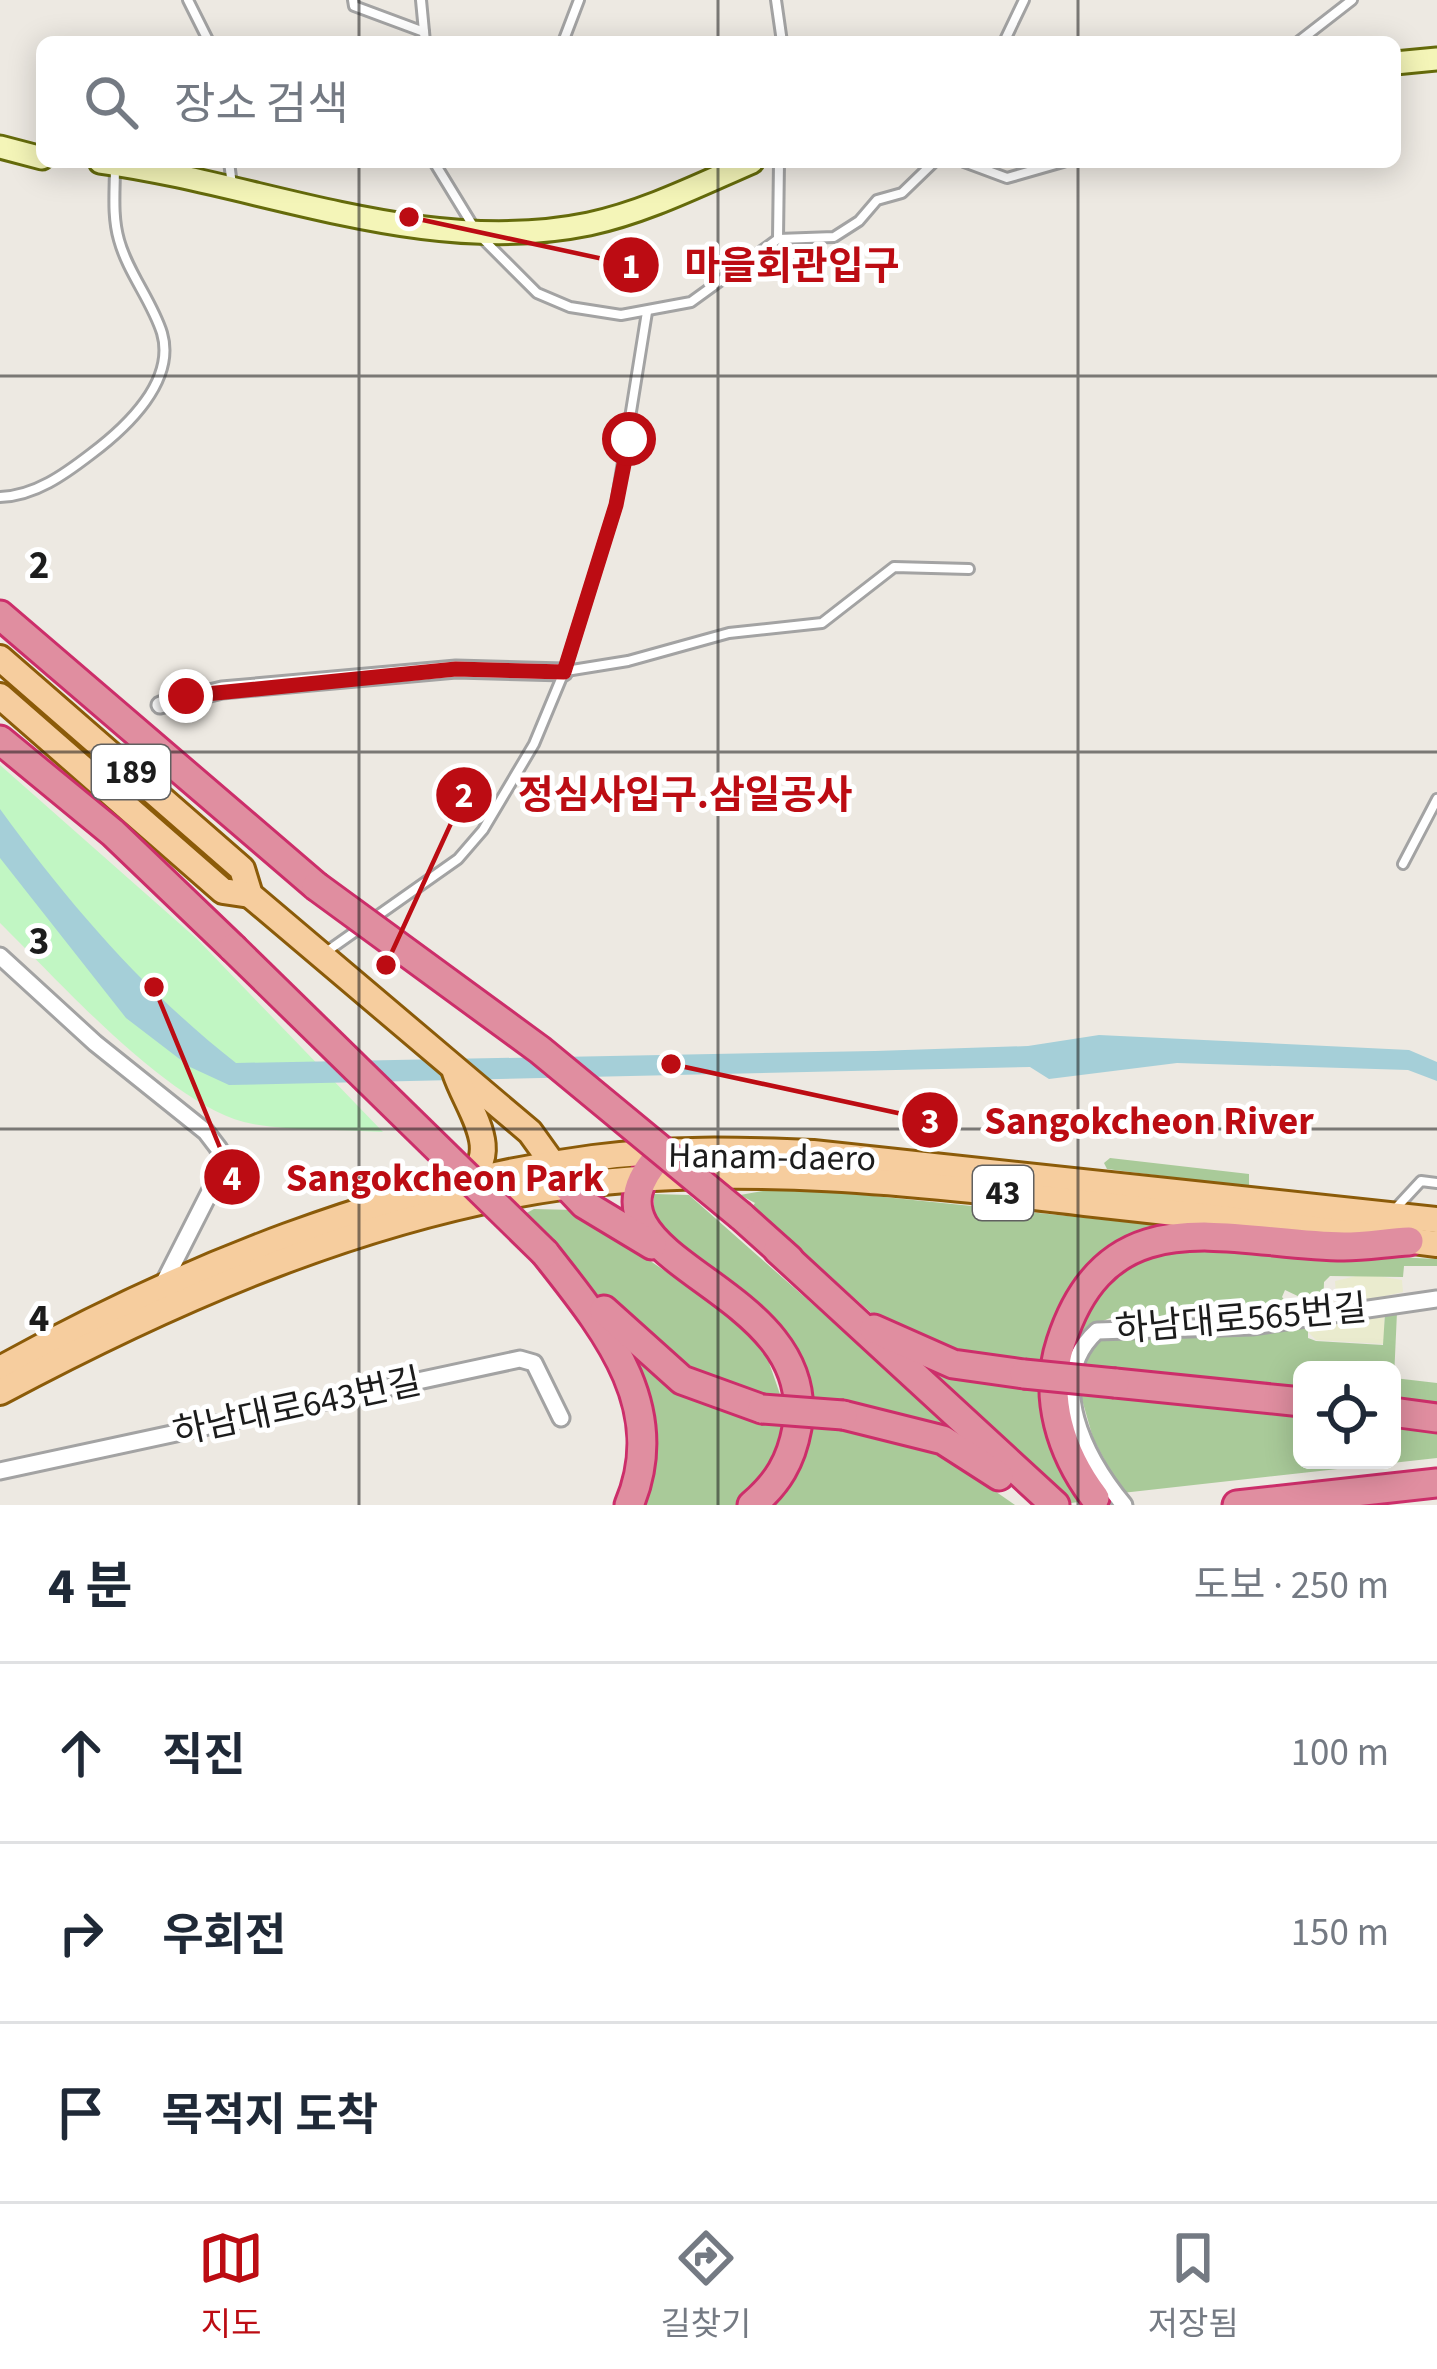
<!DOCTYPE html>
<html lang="ko">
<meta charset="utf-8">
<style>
:root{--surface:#fff;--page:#f2f2f3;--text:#1f2937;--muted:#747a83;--line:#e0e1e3;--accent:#bc0c13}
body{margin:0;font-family:"Source Sans 3","Noto Sans KR",sans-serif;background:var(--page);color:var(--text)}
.controls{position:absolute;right:36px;bottom:36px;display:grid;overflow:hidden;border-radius:18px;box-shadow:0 6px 30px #0003}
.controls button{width:108px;height:108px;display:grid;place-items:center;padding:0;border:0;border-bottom:3px solid var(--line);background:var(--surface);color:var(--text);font:60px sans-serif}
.stop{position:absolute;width:36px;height:36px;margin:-27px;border:9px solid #bc0c13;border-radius:50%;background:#fff}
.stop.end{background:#bc0c13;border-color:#fff;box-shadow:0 3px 12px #0008}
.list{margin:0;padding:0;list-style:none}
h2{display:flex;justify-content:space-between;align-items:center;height:156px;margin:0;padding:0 48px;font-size:51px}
h2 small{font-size:39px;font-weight:400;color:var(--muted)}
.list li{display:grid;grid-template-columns:78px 1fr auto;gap:36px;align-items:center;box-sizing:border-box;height:180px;padding:0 48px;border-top:3px solid var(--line)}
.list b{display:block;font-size:45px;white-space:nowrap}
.list em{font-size:39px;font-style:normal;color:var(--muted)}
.icon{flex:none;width:66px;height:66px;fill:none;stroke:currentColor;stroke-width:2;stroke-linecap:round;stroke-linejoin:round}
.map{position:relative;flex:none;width:1437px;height:1505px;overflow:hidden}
.search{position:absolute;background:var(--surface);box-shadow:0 6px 30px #0003;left:36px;right:36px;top:36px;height:132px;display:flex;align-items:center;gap:30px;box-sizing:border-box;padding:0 42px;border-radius:18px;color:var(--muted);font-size:45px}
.sheet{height:696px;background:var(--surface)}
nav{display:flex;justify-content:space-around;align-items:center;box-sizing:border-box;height:168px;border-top:3px solid var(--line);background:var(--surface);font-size:33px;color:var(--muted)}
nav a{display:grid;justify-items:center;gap:6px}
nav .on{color:var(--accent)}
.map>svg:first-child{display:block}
.farmland{fill:#eaebce}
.forest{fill:#a9ca99}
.park{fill:#c1f6c3}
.water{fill:#a5cfd8}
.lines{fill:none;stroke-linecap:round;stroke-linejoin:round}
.lane-casing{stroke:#a3a3a3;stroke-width:14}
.street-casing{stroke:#a3a3a3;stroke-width:21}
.secondary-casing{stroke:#656b0b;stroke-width:27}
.primary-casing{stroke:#8b5b09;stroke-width:30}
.highway-casing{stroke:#cc2e6a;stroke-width:33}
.lane{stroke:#fff;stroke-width:8}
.street{stroke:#fff;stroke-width:15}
.secondary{stroke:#f4f5b8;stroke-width:21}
.primary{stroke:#f6cd9e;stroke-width:24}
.highway{stroke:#e08ea0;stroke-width:27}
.highway-bridge-casing{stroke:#cc2e6a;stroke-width:33;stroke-linecap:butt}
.highway-bridge{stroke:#e08ea0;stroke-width:27}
.route{stroke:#bc0c13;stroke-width:15}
.grid{fill:none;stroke:#1c1c1c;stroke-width:3;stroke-opacity:0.55}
.labels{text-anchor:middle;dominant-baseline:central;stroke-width:10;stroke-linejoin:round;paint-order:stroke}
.shield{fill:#fff;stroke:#606060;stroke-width:3}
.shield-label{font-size:33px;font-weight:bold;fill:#1c1c1c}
.street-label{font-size:36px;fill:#1c1c1c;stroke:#fff}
.grid-label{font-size:39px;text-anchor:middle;font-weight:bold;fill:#1c1c1c;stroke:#fff;stroke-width:10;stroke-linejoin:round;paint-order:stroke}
.leader{fill:none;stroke:#bc0c13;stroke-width:4.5}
.callout-dot{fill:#bc0c13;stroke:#fff;stroke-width:4.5}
.mark-label{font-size:36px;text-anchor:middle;font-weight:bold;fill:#fff}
.callout-label{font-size:39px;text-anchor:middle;font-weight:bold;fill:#bc0c13;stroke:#fff;stroke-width:10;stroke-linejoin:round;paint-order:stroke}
</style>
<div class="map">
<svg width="1437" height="1505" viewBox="0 0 1437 1505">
<rect width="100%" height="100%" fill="#ede9e2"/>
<!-- farmland -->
<g class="farmland">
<polygon points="1365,1274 1402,1280 1403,1292 1337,1307 1335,1281"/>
<polygon points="1384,1313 1384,1344 1316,1340 1308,1332 1311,1325"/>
</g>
<!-- forest -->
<g class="forest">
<polygon points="1110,1158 1249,1174 1249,1187 1107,1169 1104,1163"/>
<path d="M786,1187L1165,1226C1102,1245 1054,1302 1043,1365L953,1353L878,1319L752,1207L755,1203L740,1195Z"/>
<path d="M654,1194L689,1195L963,1437L896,1414L810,1403C810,1308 706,1279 654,1219Z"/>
<polygon points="534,1209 575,1210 733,1317 765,1351 782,1400 708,1383 628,1326 521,1216"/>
<polygon points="1164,1246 1437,1259 1437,1266 1404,1266 1403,1277 1330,1276 1324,1282 1323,1308 1285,1290 1282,1297 1295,1313 1110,1318 1087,1328 1072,1343 1102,1284"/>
<polygon points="1397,1312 1394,1378 1437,1383 1437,1408 1392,1403 1392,1370 1302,1370 1302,1394 1076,1368 1098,1338 1308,1325 1308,1338 1316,1341 1383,1345 1385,1313"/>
<polygon points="909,1358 1042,1385 1047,1435 1079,1502 1071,1503"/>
<polygon points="634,1360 679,1389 787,1421 774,1465 742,1505 642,1505"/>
<polygon points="1079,1389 1302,1413 1302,1460 1392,1460 1392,1423 1437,1428 1437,1458 1122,1493 1093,1438"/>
<polygon points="814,1423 923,1441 1015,1505 771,1505 799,1471"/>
</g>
<!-- park -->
<path class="park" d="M0,765L197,939L383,1132C340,1129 295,1131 253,1124C174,1111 58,980 0,923Z"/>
<!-- water -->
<path class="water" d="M0,809C69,904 143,990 236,1063L875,1051L1028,1046L1099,1035L1409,1050L1437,1062V1081L1408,1070L1177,1063L1049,1079L1030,1067L229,1085L190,1067L126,1018L0,858Z"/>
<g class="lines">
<defs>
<g id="lane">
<polyline points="188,0 209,42"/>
<polyline points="353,0 354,6 424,32"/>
<polyline points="421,0 425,42"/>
<polyline points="776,0 782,42"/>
<polyline points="563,42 579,0"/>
<polyline points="1004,42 1024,0"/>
<polyline points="1298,42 1352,0"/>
<polyline points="229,162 232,185"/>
<polyline points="434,162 478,234 537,293 570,307 621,315 691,302 778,239 834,237 859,221 877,200 902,193 934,162"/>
<polyline points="964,162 1007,178 1063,162"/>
<polyline points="778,238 779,162"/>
<path d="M0,497C35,496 65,474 91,454C127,427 176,381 162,333C152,301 128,273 119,240C112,216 115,190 115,165"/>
<polyline points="566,671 628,661 729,633 822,623 894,567 969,569"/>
<polyline points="1403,864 1437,799"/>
<polyline points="326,952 458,859 483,830 534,744 564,672 616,505 647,312"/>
<polyline points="1396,1208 1421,1181 1437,1183"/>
</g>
<g id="street">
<polyline points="160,705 222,690 456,669 564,672"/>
<polyline points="0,956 95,1043 206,1132 219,1149 221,1170 161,1288"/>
<polyline points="0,1471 520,1359 534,1363 561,1418"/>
<path d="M1124,1505C1086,1459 1043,1380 1097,1331L1252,1326L1437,1299"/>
</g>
<g id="secondary">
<polyline points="1395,63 1437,59"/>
<polyline points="0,147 42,158"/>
<path d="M100,162C262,184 424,258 589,224C645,212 699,185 752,162"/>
</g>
<g id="primary">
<polyline points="0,658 242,869 250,895 530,1132 563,1178"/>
<polyline points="0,696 223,891 250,895"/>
<path d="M455,1072C467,1109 507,1155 462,1182"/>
<path d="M0,1369C181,1269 387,1185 593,1158C665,1148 740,1150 813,1153L1437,1220"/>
<path d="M0,1392C176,1298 370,1213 569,1186C741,1163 915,1183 1085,1203C1203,1216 1320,1229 1437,1244"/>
</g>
<g id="highway">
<polyline points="0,615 316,886"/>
<polyline points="0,740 113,833 233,948"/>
<path d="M661,1154C558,1264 822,1280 797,1428C791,1461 778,1483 752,1505"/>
<polyline points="567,1186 584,1204 652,1245"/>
<polyline points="741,1216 789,1259"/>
<polyline points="778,1250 1055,1505"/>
<path d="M545,1253C603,1327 671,1406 629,1505"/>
<polyline points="604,1310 682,1380 762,1409"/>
<polyline points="874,1329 953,1364 1024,1374"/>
<polyline points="1115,1383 1302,1402"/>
<polyline points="1392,1412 1437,1418"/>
<polyline points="843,1415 943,1440 999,1476"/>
<path d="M1095,1498C1061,1453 1043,1397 1061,1342C1109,1192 1232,1245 1344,1246C1366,1246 1388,1242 1409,1241"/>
<polyline points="1237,1505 1437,1483"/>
</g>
</defs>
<!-- lane casing -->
<use href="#lane" class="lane-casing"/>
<!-- street casing -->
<use href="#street" class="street-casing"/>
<!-- secondary casing -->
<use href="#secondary" class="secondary-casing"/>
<!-- primary casing -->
<use href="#primary" class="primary-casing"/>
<!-- highway casing -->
<use href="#highway" class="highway-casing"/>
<!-- lane -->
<use href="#lane" class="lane"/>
<!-- street -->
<use href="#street" class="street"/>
<!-- secondary -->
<use href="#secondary" class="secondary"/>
<!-- primary -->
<use href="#primary" class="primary"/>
<!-- highway -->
<use href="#highway" class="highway"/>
<defs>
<g id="highway-bridge">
<polyline points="316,886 540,1050 741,1216"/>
<polyline points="233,948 545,1253"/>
<polyline points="1024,1374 1115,1383"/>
<polyline points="762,1409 843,1415"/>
</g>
</defs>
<!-- highway-bridge casing -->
<use href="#highway-bridge" class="highway-bridge-casing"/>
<!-- highway-bridge -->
<use href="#highway-bridge" class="highway-bridge"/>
</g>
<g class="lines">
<!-- route -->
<polyline class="route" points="186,696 456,669 564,672 616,505 629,439"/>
</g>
<!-- grid -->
<path class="grid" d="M359,0V42M718,0V42M1078,0V42M359,162V1505M718,162V1505M1078,162V1505M0,376H1437M0,752H1437M0,1129H1437"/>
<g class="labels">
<!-- shield labels -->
<g class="shield">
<rect x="92" y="745" width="78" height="54" rx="9"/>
<rect x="973" y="1166" width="60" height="54" rx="9"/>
</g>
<g class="shield-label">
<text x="131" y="772">189</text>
<text x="1003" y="1193">43</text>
</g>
<!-- street labels -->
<g class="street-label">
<text transform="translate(772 1157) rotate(1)">Hanam-daero</text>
<text transform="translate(1241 1319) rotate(-5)">하남대로565번길</text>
<text transform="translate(297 1407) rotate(-12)">하남대로643번길</text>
</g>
</g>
<g class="grid-label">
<text x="39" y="578">2</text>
<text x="39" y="954">3</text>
<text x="39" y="1331">4</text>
</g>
<!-- callouts -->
<path class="leader" d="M409 217L631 265M386 965L464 795M671 1064L930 1120M154 987L232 1177"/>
<g class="callout-dot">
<circle cx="409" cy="217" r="12"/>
<circle cx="386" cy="965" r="12"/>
<circle cx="671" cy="1064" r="12"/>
<circle cx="154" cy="987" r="12"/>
<circle cx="631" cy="265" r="30"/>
<circle cx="464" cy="795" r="30"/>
<circle cx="930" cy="1120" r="30"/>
<circle cx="232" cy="1177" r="30"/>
</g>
<g class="mark-label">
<text x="631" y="278">1</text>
<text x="464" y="807">2</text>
<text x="930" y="1133">3</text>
<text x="232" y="1190">4</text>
</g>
<g class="callout-label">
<text x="792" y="279">마을회관입구</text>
<text x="685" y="808">정심사입구.삼일공사</text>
<text x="1149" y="1134">Sangokcheon River</text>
<text x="445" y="1191">Sangokcheon Park</text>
</g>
</svg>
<div class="controls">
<button><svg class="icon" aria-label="locate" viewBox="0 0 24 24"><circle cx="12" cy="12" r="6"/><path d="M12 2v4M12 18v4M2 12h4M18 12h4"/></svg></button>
</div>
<div class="stop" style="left:629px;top:439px"></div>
<div class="stop end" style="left:186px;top:696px"></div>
<div class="search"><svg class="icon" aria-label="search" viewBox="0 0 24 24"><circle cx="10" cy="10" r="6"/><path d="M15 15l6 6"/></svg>장소 검색</div>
</div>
<section class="sheet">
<h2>4 분<small>도보 · 250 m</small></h2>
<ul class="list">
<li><svg class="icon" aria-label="ahead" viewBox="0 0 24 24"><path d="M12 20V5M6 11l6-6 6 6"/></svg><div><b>직진</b></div><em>100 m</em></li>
<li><svg class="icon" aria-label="right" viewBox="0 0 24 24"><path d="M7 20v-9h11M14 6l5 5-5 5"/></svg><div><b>우회전</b></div><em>150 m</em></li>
<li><svg class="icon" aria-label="arrive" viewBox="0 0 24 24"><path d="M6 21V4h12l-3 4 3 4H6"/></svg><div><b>목적지 도착</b></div></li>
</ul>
</section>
<nav>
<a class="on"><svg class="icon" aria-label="map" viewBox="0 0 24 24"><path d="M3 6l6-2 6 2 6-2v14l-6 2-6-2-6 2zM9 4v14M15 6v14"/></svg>지도</a>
<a><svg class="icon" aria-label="directions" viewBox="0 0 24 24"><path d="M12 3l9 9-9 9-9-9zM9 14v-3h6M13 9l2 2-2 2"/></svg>길찾기</a>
<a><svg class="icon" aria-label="saved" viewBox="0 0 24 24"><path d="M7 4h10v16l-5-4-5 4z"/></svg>저장됨</a>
</nav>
